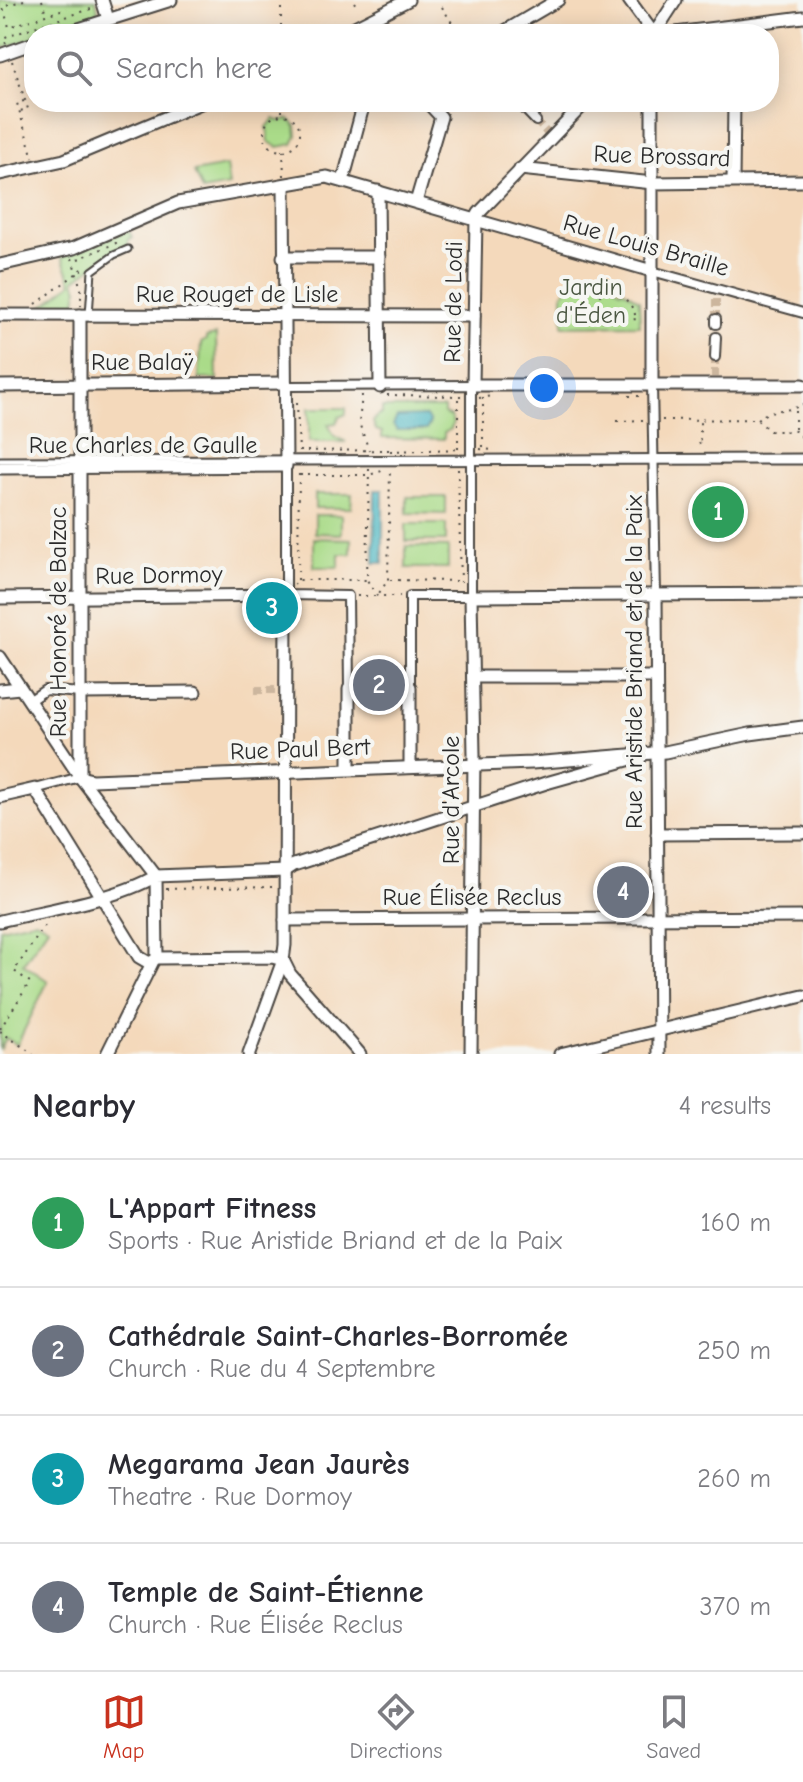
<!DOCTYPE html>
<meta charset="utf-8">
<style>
:root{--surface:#fff;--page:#f7f7f7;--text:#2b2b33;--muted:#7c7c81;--line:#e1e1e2;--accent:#c8321e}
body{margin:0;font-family:"Comic Neue",sans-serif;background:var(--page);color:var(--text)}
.you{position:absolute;left:544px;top:388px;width:28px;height:28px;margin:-20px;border:6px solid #fff;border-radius:50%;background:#1a73e8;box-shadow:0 0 0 12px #1a73e833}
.badge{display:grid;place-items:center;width:52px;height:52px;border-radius:50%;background:var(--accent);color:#fff;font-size:26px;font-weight:700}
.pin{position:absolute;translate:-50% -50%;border:4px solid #fff;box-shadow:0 2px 8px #0006}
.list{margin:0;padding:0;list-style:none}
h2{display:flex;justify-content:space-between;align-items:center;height:104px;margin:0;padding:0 32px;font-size:34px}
h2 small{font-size:26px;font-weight:400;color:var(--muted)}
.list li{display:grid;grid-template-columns:52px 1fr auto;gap:24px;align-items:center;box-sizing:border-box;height:128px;padding:0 32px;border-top:2px solid var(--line)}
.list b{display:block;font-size:30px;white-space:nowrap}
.list p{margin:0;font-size:26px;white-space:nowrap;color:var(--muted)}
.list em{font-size:26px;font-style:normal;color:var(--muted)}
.icon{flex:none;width:44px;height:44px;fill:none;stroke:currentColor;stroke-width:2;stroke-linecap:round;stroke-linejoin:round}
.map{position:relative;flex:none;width:803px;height:1054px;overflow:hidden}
.search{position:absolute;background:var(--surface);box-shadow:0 4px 20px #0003;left:24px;right:24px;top:24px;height:88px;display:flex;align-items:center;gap:20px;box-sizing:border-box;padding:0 28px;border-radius:32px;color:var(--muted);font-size:30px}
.sheet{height:616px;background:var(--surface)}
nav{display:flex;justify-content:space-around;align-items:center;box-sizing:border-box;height:112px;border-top:2px solid var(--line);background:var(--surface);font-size:22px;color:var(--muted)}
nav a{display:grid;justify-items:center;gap:4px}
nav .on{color:var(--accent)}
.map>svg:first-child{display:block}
.green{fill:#aadb89;stroke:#6a835a;stroke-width:2}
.water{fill:#48b6c1;stroke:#3a7076;stroke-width:2}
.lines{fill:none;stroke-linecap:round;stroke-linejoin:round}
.pedestrian-tunnel{stroke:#ccb69e;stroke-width:8;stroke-dasharray:8 4;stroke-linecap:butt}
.service-casing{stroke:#494541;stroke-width:9}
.pedestrian-casing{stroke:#494541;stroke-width:12}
.minor-casing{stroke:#494541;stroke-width:15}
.path{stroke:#494541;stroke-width:2;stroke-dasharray:2 6;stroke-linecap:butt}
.service{stroke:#fff;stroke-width:5}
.pedestrian{stroke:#fff;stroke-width:8}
.minor{stroke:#fff;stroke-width:11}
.labels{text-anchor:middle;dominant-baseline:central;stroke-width:8;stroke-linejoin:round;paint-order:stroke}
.street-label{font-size:24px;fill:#2b2b2b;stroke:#f6f6f2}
.park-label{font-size:24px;fill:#4b5742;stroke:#f6f6f2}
</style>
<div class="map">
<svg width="803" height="1054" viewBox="0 0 803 1054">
<rect width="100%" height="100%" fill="#f6f6f2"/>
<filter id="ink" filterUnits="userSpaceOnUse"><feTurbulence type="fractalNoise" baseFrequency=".0125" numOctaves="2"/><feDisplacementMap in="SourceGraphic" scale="16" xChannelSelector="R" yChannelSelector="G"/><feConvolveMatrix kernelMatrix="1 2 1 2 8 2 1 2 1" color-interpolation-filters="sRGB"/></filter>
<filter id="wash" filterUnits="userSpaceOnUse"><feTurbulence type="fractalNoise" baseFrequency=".006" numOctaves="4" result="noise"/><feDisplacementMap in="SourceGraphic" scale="32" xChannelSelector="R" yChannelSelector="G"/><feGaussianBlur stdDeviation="1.8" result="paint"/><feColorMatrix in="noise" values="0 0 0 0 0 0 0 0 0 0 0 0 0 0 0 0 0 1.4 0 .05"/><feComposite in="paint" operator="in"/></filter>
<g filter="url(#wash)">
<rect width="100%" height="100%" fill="#f4d9bb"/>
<!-- green -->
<g class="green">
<polygon points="0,0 96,0 98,10 93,20 48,34 34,34 34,38 0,49"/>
<polygon points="274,119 279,121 289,119 296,126 297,136 293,144 278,147 269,142 267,127"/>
<polygon points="226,166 229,186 202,191 194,172"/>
<polygon points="128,230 132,237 128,239 128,246 96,264 75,280 78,289 75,308 42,307 72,283 62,257"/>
<polygon points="579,272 607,279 621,291 622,289 639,300 640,325 563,326 563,294"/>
<polygon points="216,335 217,379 199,379 201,343 206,340 206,337"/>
<polygon points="309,408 346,408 346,414 339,417 336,423 328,424 334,436 346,442 309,442"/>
<polygon points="382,408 444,408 444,414 451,417 453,424 451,429 444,433 444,439 382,438 382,432 376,430 373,422 377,416 382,414"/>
<polygon points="315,494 352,494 351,508 315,508"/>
<polygon points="407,497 446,497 446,514 407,513"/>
<polygon points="315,515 341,515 341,534 315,533"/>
<rect x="406" y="524" width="40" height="17"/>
<polygon points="314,538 351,539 351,554 339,554 339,567 314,567"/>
<polygon points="406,546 448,547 448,568 406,568"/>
<polygon points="36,920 48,927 23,964 48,981 17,1045 6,1038 0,1050 0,928"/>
</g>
<!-- water -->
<g class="water">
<polygon points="426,416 430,423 426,430 397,430 393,425 397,417"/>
<polygon points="375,490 383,490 383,563 374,563"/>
</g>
</g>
<g filter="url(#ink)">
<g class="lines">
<!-- pedestrian-tunnel -->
<g class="pedestrian-tunnel">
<polyline points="536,121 548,134"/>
<polyline points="716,319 716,295"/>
<polyline points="715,377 715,357"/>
<polyline points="255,690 280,690"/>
</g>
<defs>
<g id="service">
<polyline points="89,315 92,271 114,255 128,249"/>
<polyline points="0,460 803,457"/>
<polyline points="288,462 803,461"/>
</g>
<g id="pedestrian">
<polyline points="518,102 536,121"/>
<polyline points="652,271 803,313"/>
<polyline points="716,324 716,319"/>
<polyline points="715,357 716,337"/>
<polyline points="284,383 290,386 473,385 471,389 471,596 410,596 410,687"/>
<polyline points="652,384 656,595"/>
<polyline points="286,466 286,595 348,596 349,689"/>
<polyline points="29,701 45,690 80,693"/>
<polyline points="35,789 80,777"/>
</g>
<g id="minor">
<polyline points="102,0 108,19"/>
<polyline points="629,0 654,34"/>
<polyline points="63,34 171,0"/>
<polyline points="341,34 408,0"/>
<polyline points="500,34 558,0"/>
<polyline points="654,34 676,0"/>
<polyline points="667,34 803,17"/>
<polyline points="0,55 34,43"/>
<polyline points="520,169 653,183 803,181"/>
<polyline points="0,174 64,160 203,102"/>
<polyline points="343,181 364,103 367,102"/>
<polyline points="733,181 734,102"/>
<polyline points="378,191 380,387"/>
<polyline points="416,202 441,117 427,102"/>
<polyline points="476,219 473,385 803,385"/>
<polyline points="476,219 479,213 586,102"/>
<polyline points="283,257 379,257"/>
<polyline points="0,265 74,248 178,203 327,177 652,271"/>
<polyline points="0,315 474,316"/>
<polyline points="652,384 652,102"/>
<polyline points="0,386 284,383"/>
<polyline points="0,468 286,466 284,185"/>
<polyline points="656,595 659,1054"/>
<polyline points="0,598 286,595 285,945 283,960 249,1054"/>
<path d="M0,657L80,777L156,876C115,900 46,910 0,921"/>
<polyline points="473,677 656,677"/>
<polyline points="410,687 410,767"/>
<polyline points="349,689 349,768"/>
<polyline points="0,690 20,688"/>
<polyline points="80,693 195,692"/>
<polyline points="80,777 92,780 532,763 665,752 750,734 803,727"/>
<polyline points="80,777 80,315"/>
<polyline points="0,797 35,789 139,957 151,964"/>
<polyline points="657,834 803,833"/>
<polyline points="285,920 803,917"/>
<polyline points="157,958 156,876 285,871 294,865 546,783 642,756"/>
<polyline points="157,958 272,957 283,960"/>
<polyline points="283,960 290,974 360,1054"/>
<polyline points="107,1054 153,961"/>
<polyline points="471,1054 474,755 471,596 803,594"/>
<polyline points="560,1054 803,996"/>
</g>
</defs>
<!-- service casing -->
<use href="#service" class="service-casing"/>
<!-- pedestrian casing -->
<use href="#pedestrian" class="pedestrian-casing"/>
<!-- minor casing -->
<use href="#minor" class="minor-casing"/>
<!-- path -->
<g class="path">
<polyline points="24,0 3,7 9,27 67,8"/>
<polyline points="42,0 46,14"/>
<polyline points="281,0 281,34"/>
<polyline points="354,2 356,5"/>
<polyline points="442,7 459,34"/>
<polyline points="6,44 4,38 9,35 94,8"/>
<polyline points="12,61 28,109 20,111"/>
<polyline points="24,101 17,103 33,158"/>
<polyline points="282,102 282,116"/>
<polyline points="348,102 350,107 354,106"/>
<circle cx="282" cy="133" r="18"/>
<polyline points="283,150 284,176"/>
<polyline points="72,258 81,289 81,306"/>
<polyline points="78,259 116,243 117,246"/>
<polyline points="602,278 597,321 639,319"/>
<polyline points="580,282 582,277"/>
<polyline points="36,304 85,267"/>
<path d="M597,321H583L585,278C605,283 633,297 636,319"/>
<polyline points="362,395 359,423 369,450"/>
<polyline points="387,395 461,396"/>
<polyline points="629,396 643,396"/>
<polyline points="483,397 483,449"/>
<polyline points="479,398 492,396"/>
<polyline points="297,403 299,452"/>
<path d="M757,419C777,405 787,414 803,404"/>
<polyline points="662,420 756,419 770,431 795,431 803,438"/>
<polyline points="617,421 644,420"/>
<polyline points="795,429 795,409"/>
<polyline points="699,442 700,445 700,421"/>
<polyline points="458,449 458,396"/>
<polyline points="480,449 494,450"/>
<polyline points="299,451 389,450"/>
<polyline points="390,451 462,449"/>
<polyline points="369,469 367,580 377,596 400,596"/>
<polyline points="458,469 461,582"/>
<polyline points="300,475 369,475 385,470"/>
<polyline points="298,580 299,470"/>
<polyline points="390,580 459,581"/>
<polyline points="294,585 298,580 366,580"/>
<polyline points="357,596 377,596 388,580 390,470"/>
<polyline points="166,889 276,887"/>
<polyline points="0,1029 30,982 14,971 48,921"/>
<polyline points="0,1031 33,1054"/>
</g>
<!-- service -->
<use href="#service" class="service"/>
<!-- pedestrian -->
<use href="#pedestrian" class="pedestrian"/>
<!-- minor -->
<use href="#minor" class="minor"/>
</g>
</g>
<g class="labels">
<!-- street labels -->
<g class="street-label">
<text transform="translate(662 156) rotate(2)">Rue Brossard</text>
<text transform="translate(646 245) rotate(16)">Rue Louis Braille</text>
<text x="237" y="294">Rue Rouget de Lisle</text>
<text transform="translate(453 302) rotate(-89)">Rue de Lodi</text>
<text x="142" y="362">Rue Balaÿ</text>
<text x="143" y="445">Rue Charles de Gaulle</text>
<text transform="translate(159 575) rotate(-1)">Rue Dormoy</text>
<text transform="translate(58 622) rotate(-90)">Rue Honoré de Balzac</text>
<text transform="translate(634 662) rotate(-90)">Rue Aristide Briand et de la Paix</text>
<text transform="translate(300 749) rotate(-2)">Rue Paul Bert</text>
<text transform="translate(451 800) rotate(-90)">Rue d'Arcole</text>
<text x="472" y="897">Rue Élisée Reclus</text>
</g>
<!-- park labels -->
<g class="park-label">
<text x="591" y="287">Jardin<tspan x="591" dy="28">d'Éden</tspan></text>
</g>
</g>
</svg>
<div class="you"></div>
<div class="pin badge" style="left:718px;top:512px;background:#2e9e5b">1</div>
<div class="pin badge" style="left:379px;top:685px;background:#6b7280">2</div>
<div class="pin badge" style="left:272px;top:608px;background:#0f9aa8">3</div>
<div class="pin badge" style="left:623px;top:892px;background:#6b7280">4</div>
<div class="search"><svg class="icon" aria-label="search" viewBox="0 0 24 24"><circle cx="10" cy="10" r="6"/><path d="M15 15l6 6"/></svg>Search here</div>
</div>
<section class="sheet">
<h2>Nearby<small>4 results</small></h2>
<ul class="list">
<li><span class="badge" style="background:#2e9e5b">1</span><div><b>L'Appart Fitness</b><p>Sports · Rue Aristide Briand et de la Paix</p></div><em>160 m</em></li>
<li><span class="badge" style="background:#6b7280">2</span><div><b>Cathédrale Saint-Charles-Borromée</b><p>Church · Rue du 4 Septembre</p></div><em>250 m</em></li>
<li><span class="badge" style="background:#0f9aa8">3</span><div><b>Megarama Jean Jaurès</b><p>Theatre · Rue Dormoy</p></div><em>260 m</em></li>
<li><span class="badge" style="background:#6b7280">4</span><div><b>Temple de Saint-Étienne</b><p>Church · Rue Élisée Reclus</p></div><em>370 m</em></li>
</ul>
</section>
<nav>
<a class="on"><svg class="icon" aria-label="map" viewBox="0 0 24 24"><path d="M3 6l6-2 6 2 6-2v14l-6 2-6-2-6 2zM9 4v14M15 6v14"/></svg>Map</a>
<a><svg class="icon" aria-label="directions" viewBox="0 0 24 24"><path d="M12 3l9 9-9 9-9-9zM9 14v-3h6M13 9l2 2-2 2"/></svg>Directions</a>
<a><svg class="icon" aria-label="saved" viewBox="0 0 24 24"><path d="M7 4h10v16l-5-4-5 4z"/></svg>Saved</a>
</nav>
